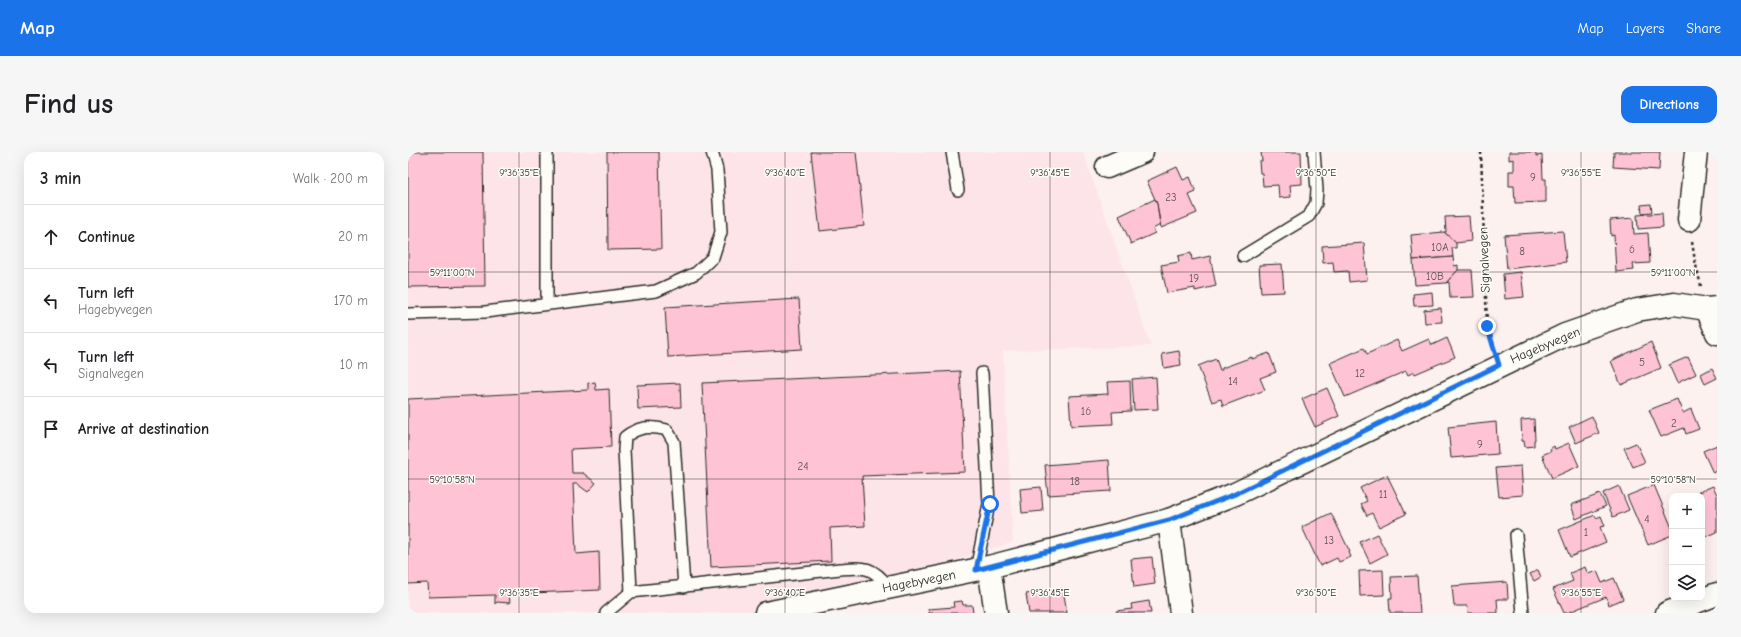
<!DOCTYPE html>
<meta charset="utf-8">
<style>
:root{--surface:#fff;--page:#f6f6f6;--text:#202124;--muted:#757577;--line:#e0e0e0;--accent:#1a73e8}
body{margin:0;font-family:"Comic Neue",sans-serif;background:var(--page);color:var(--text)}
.controls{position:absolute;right:12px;bottom:12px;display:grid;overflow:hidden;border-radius:8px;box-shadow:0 4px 16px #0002}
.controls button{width:36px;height:36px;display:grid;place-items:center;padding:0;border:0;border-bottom:1px solid var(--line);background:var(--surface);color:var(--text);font:20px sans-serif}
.stop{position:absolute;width:12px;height:12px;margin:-9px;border:3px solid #1a73e8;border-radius:50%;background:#fff}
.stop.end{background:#1a73e8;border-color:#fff;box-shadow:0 1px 4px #0008}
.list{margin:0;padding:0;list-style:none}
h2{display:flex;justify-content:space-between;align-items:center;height:52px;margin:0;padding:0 16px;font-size:17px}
h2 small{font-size:13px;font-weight:400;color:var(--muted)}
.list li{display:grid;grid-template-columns:26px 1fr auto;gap:12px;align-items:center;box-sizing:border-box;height:64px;padding:0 16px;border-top:1px solid var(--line)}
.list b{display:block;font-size:15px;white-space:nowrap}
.list p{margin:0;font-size:13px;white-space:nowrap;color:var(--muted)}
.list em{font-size:13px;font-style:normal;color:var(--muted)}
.icon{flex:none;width:22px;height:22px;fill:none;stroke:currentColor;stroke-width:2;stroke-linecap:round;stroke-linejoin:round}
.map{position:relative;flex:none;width:1309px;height:461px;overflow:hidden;border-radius:12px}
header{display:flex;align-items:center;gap:24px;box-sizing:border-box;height:56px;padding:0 20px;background:var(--accent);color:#fff}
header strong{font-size:19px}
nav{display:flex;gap:22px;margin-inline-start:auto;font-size:14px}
.intro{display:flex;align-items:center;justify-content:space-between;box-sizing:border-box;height:96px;padding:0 24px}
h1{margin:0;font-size:28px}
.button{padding:10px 18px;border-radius:12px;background:var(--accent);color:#fff;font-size:14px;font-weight:700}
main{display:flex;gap:24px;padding:0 24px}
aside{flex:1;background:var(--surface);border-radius:12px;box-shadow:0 4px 16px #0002}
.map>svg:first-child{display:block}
.built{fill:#fde4e8}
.building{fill:#fec4d6;stroke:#2b2b2b}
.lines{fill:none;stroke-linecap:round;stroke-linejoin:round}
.lane-casing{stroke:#2b2b2b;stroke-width:14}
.street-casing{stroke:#2b2b2b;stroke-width:25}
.path{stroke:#2b2b2b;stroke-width:2.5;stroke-dasharray:3 3;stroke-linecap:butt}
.lane{stroke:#fdfcf7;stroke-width:11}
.street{stroke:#fdfcf7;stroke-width:22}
.route{stroke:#1a73e8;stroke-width:5}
.ticks{fill:none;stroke:#2b2b2b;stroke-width:1;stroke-opacity:0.45}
.labels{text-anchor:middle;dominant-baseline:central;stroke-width:3;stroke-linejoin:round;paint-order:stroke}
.number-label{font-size:11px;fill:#605156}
.street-label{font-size:13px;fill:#2b2b2b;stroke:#fdfcf7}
.ticks-label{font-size:10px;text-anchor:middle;fill:#2b2b2b;stroke:#fdfcf7;stroke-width:3;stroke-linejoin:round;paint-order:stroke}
</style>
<header>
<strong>Map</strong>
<nav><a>Map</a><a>Layers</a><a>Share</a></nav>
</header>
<div class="intro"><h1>Find us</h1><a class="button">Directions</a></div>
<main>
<aside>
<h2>3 min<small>Walk · 200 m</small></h2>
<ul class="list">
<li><svg class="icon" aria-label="ahead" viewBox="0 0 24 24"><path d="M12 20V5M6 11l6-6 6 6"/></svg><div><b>Continue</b></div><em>20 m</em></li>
<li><svg class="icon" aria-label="left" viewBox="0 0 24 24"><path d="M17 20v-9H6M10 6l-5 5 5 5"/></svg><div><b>Turn left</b><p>Hagebyvegen</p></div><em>170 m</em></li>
<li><svg class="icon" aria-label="left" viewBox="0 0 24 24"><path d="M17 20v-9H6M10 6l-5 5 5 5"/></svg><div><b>Turn left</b><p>Signalvegen</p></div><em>10 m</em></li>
<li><svg class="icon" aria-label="arrive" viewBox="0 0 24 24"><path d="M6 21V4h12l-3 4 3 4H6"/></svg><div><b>Arrive at destination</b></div></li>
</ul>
</aside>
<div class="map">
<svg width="1309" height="461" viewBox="0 0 1309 461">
<rect width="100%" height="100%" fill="#fdf1f0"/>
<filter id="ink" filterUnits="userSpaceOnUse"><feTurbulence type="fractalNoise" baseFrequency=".025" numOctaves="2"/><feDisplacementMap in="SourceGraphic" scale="8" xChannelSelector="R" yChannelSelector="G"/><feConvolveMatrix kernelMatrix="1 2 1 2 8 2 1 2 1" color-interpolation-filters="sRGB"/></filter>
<g filter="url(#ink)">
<!-- built -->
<polygon class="built" points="0,0 675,0 743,194 595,199 605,390 379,461 0,461"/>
<!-- building -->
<g class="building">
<polygon points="0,0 75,0 77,134 0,135"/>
<polygon points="199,0 251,0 253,97 200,98"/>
<polygon points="403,0 448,0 456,74 412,79"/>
<polygon points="853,0 893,0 894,32 882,33 883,45 871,46 870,33 855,34 854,21 852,21 851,9 854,9"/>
<polygon points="1101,0 1128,0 1128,4 1134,3 1135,27 1138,27 1138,50 1107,51 1106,34 1101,34 1101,19 1106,19 1106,7 1101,8"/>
<polygon points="1206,0 1252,0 1251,18 1205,15"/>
<polygon points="769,15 775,28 782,25 788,40 781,43 789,61 753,76 749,52 739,29"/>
<polygon points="747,47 749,52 752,73 745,77 747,81 723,92 711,64"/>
<polygon points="1243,52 1244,60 1234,61 1233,53"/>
<polygon points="1254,61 1255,75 1230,77 1229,63"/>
<polygon points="1061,64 1063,89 1048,91 1036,80 1038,80 1037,65"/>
<polygon points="1225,66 1226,82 1240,81 1242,111 1225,112 1226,118 1208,120 1206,83 1203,84 1202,68"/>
<polygon points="1155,79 1158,110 1099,117 1096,83"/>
<polygon points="1036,80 1048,91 1048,96 1044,96 1045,105 1005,108 1003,83"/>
<polygon points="956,91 959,128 941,130 940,119 926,120 925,110 915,111 914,94"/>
<polygon points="783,101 784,108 802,104 808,134 787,139 787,136 759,141 753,113 771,110 770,104"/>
<polygon points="1045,105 1046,114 1050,113 1050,118 1038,131 1007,133 1005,108"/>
<polygon points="874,112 876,140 853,141 851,113"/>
<polygon points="1050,118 1064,118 1066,145 1042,146 1041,130 1038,131"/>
<polygon points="1113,120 1116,145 1097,147 1095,122"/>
<polygon points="1024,140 1025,153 1006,154 1005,142"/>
<polygon points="391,147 394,197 260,205 257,155"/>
<polygon points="1033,156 1034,170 1017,171 1016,158"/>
<polygon points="1039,186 1047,205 1007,222 1006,220 1000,223 998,219 937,245 922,211 956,196 959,202 989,188 994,199 1021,187 1024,193"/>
<polygon points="1243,190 1253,216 1213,233 1203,209"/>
<polygon points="771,199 773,213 756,216 754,202"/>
<polygon points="861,201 868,220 852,226 857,238 815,254 813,247 804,250 790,214 808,207 812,218 814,218 814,216 844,205 844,207"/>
<polygon points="1280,205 1288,222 1269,231 1261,213"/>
<polygon points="1304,216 1309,226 1297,232 1293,222"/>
<polygon points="552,219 557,320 454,324 457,374 422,376 423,409 303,415 294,231"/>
<polygon points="748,225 750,257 726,258 724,227"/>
<polygon points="722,229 723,259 704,260 705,272 663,274 661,244 700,242 699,230"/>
<polygon points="187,230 188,238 201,237 203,295 163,297 164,321 175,321 188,331 180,340 169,332 165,332 168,402 191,400 192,438 101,442 102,451 89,450 87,452 87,443 20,445 19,431 0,432 0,247 180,238 180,231"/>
<polygon points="272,231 273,255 230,257 229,233"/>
<polygon points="919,236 931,264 907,275 894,247"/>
<polygon points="1269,247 1275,261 1283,257 1291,277 1278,282 1276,276 1253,285 1241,258"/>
<polygon points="1184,264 1191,281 1168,291 1161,275"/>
<polygon points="1126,267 1127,288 1126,288 1126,294 1117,295 1116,289 1114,289 1113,268"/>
<polygon points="1088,270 1090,302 1043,306 1040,275"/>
<polygon points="1161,291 1171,314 1144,326 1134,303 1143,299 1142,297 1146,294 1147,297"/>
<polygon points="1228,291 1237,310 1225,315 1216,296"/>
<polygon points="1309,293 1309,319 1305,321 1295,299"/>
<polygon points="701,308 703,339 640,343 637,313"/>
<polygon points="1113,314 1115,343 1091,345 1088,316"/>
<polygon points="979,323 998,362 971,375 964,361 959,364 953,352 959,349 952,336"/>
<polygon points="1246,333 1264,376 1264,383 1240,393 1219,344"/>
<polygon points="1211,334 1221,358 1205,365 1195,341"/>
<polygon points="1305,334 1309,343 1309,380 1298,385 1294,376 1294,344 1281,344"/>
<polygon points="633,335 635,359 614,361 612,337"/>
<polygon points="1192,342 1198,354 1168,367 1163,353"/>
<polygon points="923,361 942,400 941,400 943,405 931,410 929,406 912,414 894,375"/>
<polygon points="1187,363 1188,366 1193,364 1197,374 1192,375 1198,390 1162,405 1151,378"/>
<polygon points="969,382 979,402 962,411 952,390"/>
<polygon points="744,405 747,432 726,435 723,407"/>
<polygon points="1177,415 1180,422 1189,419 1194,431 1206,426 1215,447 1201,453 1198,445 1159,461 1156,461 1145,437 1165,429 1162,421"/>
<polygon points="975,418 976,443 952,444 951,419"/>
<polygon points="1130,418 1133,425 1126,429 1122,422"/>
<polygon points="1009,424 1012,461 982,461 981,446 984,446 983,425"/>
<polygon points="1099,430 1100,447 1089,447 1090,461 1060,461 1059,454 1046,454 1044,434"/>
<polygon points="655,437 659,461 621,461 618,442"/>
<polygon points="554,449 555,453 564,453 565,461 521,461 520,457 546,455 545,450"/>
<polygon points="741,449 743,461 709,461 708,459 724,457 723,452"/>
</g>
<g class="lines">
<defs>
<g id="lane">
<polyline points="139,0 139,152"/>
<polyline points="544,0 550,38"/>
<polyline points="835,104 901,64 908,51 909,38 906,0"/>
<polyline points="0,162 77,160 248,139 288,121 305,105 313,80 309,18 304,0"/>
<polyline points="1108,383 1115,461"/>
<polyline points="568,418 581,352 574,221"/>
<path d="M223,440L216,298L217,285C231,274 242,274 259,278L266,290L276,435"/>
<path d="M198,461L223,440L432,417C457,415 464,414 481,435"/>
</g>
<g id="street">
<polyline points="699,15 734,0"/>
<polyline points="1281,68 1288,0"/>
<polyline points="1299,157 1309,181"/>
<polyline points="761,368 773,461"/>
<polyline points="581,415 588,461"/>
<polyline points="358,461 581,415 761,368 827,342 1157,183 1229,158 1266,152 1299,157 1309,156"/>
<polyline points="1259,461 1309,442"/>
</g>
</defs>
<!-- lane casing -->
<use href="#lane" class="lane-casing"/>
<!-- street casing -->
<use href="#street" class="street-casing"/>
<!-- path -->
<g class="path">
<polyline points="1073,0 1079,174 1085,194"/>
<polyline points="1284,90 1287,109 1293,134"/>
</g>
<!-- lane -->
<use href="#lane" class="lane"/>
<!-- street -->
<use href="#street" class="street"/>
</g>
</g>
<g class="lines" filter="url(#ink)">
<!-- route -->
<polyline class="route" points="582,352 568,418 761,368 827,342 1091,213 1079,174"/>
</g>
<!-- ticks -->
<path class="ticks" d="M111,0V461M377,0V461M642,0V461M908,0V461M1173,0V461M0,120H1309M0,327H1309"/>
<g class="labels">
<!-- number labels -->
<g class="number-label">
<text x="1125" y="25">9</text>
<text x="763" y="45">23</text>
<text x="1032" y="95">10A</text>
<text x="1224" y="97">6</text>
<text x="1114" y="99">8</text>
<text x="1027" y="124">10B</text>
<text x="786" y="126">19</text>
<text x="1234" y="210">5</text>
<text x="952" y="221">12</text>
<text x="825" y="229">14</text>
<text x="678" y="259">16</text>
<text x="1266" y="271">2</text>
<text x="1072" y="292">9</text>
<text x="395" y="314">24</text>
<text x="667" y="329">18</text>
<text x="975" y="342">11</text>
<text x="1239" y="367">4</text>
<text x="1178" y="380">1</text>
<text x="921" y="388">13</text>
</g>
<!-- street labels -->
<g class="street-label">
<text transform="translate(1076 108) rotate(-92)">Signalvegen</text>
<text transform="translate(1137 193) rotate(-23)">Hagebyvegen</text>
<text transform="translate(511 429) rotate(-11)">Hagebyvegen</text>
</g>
</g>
<g class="ticks-label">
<text x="111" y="24">9°36'35"E</text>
<text x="377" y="24">9°36'40"E</text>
<text x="642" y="24">9°36'45"E</text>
<text x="908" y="24">9°36'50"E</text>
<text x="1173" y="24">9°36'55"E</text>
<text x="44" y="124">59°11'00"N</text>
<text x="1265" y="124">59°11'00"N</text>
<text x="44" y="331">59°10'58"N</text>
<text x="1265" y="331">59°10'58"N</text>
<text x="111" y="444">9°36'35"E</text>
<text x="377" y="444">9°36'40"E</text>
<text x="642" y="444">9°36'45"E</text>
<text x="908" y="444">9°36'50"E</text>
<text x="1173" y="444">9°36'55"E</text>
</g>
</svg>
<div class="controls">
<button>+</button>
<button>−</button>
<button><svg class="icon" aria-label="layers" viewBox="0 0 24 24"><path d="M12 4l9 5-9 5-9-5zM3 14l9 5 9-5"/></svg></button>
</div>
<div class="stop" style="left:582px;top:352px"></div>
<div class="stop end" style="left:1079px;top:174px"></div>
</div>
</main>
